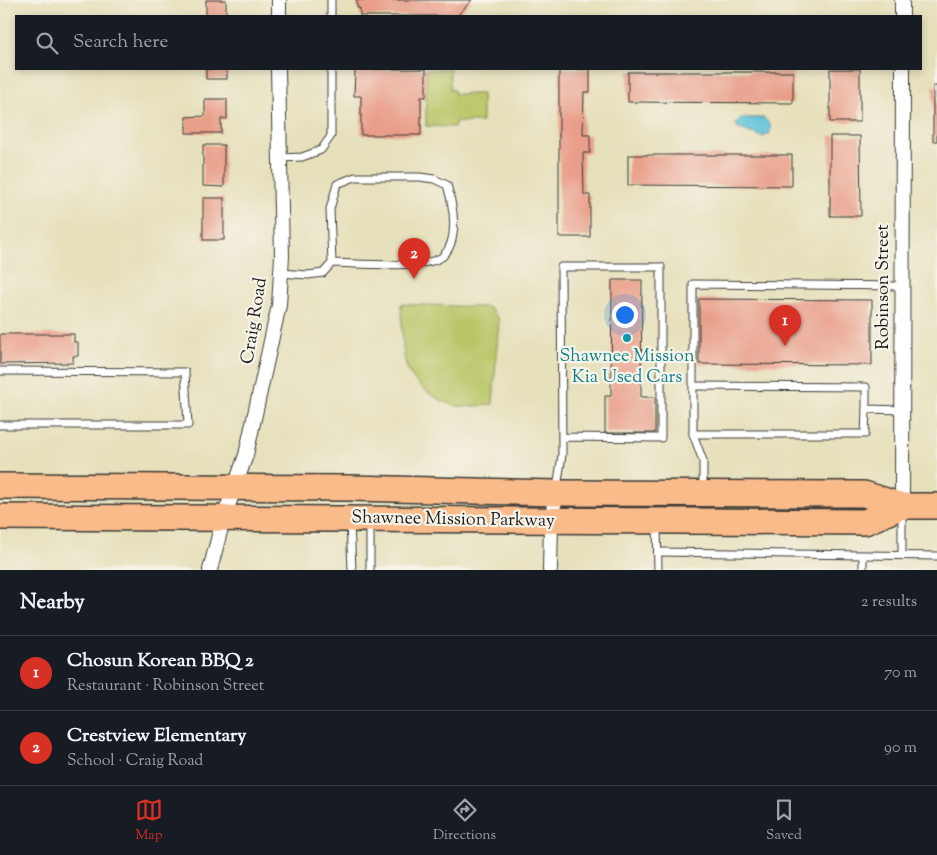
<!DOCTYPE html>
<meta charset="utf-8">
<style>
:root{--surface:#171b24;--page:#242831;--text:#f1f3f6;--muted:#9ea1a6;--line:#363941;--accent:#d93025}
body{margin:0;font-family:"Sorts Mill Goudy",serif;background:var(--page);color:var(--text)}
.you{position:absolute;left:624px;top:314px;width:18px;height:18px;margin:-12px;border:4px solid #fff;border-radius:50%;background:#1a73e8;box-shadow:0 0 0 8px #1a73e833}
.badge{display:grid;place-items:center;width:32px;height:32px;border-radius:50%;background:var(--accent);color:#fff;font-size:16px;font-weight:700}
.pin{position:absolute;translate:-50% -41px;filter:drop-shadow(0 1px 2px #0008)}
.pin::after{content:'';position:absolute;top:26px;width:18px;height:15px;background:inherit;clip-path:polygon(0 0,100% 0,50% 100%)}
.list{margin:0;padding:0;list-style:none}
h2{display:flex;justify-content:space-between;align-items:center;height:65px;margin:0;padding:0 20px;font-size:21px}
h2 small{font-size:16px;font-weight:400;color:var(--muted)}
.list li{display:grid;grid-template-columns:32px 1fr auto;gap:15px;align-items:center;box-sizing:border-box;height:75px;padding:0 20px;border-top:1px solid var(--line)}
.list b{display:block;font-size:19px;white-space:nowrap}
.list p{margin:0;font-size:16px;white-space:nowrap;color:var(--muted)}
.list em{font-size:16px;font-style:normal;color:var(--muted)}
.icon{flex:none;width:28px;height:28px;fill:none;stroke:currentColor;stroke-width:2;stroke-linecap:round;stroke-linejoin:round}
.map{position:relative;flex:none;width:937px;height:570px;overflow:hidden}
.search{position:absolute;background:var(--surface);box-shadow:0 2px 8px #0003;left:15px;right:15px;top:15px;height:55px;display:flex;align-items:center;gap:12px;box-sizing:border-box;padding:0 18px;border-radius:0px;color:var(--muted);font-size:19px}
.sheet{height:215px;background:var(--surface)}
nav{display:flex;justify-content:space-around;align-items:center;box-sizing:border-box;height:70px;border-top:1px solid var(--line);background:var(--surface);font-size:14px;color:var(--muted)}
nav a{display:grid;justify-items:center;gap:2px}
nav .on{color:var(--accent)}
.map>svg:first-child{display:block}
.green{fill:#b9c566;stroke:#6a7041}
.water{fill:#5bc1d8;stroke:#3c6e7a}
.building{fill:#e99e89}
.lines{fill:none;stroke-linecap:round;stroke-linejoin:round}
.lane-casing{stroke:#3a3934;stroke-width:9}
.street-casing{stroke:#3a3934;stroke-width:16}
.highway-casing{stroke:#3a3934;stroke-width:28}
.lane{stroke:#fff;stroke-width:7}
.street{stroke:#fff;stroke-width:14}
.highway{stroke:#fabb8b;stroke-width:25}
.culture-dot{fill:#0f9aa8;stroke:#f7f3e8;stroke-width:2}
.labels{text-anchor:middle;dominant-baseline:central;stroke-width:4.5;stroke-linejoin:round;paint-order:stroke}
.street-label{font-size:18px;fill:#1c1c1c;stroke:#f7f3e8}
.culture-label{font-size:18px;fill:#0d838f;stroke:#f7f3e8}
</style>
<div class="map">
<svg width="937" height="570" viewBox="0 0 937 570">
<rect width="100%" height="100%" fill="#f7f3e8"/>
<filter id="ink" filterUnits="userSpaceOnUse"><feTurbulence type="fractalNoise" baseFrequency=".02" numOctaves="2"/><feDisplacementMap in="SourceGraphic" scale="10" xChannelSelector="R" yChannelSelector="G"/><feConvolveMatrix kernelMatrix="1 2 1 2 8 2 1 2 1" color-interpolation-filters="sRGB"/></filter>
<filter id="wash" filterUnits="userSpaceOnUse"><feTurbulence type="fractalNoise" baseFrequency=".0096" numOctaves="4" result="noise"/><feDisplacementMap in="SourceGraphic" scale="20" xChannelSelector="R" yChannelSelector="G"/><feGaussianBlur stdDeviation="1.12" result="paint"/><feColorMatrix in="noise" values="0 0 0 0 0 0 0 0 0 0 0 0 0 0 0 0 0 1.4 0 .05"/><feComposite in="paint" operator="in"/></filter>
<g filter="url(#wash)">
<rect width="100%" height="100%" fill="#e6e0bb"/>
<!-- green -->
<g class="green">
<polygon points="426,69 450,69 450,90 454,90 454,94 482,94 482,122 455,122 455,127 426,126"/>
<path d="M401,304L488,307L499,319L493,404C482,405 469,408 458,406C440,403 418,388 409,372C401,358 402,321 401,304Z"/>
</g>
<!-- water -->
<polygon class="water" points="741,118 764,118 770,125 770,133 763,137 737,128 736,123"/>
<g id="blocks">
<!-- building -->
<g class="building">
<rect x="206" y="0" width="20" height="16"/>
<polygon points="357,0 472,0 457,16 360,16 360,8 357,8"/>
<rect x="206" y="69" width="21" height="10"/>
<polygon points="355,69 426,69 426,97 421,97 421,135 361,135 361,96 354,96"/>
<polygon points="559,69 590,69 590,92 584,92 583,135 590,135 590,153 583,153 584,195 590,195 590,237 559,237"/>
<rect x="830" y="69" width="30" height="53"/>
<polygon points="628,72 793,72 793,103 628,102"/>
<rect x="933" y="86" width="4" height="55"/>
<polygon points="205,99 227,99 227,119 221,119 221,133 186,133 186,117 205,116"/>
<polygon points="830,136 860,136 861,216 830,216"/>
<polygon points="203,145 224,145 224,187 203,186"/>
<polygon points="628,155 792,155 792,186 628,185"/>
<rect x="203" y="198" width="21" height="42"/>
<polygon points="612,280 642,280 641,397 655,397 655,433 605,433 605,396 611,396"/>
<polygon points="699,299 872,300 872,365 699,364"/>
<polygon points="0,334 74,334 74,342 78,342 78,356 73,356 73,363 0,364"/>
</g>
</g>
</g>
<g filter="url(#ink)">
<use href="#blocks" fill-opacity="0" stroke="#3a3934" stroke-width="1"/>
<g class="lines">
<defs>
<g id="lane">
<polyline points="331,16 331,0"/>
<polyline points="280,158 302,157 321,150 331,136 331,69"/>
<path d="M281,273L308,275L323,273L332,263L330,209L337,184L355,177H420L434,179L447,185C453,205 460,240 443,256C428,270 354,263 332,263"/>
<polyline points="0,371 185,372 188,425 0,425"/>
<polyline points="693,386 866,387 866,409 903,410"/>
<polyline points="693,434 865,434 866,409"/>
<polyline points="557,488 562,455 561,267 661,267 661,438 562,437"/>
<polyline points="703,490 703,461 693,434 693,284 903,286"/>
<polyline points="350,522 352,570"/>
<polyline points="657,524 658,570"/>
<polyline points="658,552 937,556"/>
<polyline points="863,555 863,570"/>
<polyline points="902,555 902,511"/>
<polyline points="370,570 370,523"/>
</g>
<g id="street">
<polyline points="902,0 902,16"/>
<polyline points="279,16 279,0"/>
<polyline points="902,506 903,69"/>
<polyline points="210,570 223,520 246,455 279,305 282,256 278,69"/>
<polyline points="550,570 551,522 556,493"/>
</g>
<g id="highway">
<polyline points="0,486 351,488 556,493 864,494 902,506 937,506"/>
<polyline points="0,517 865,522 902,506"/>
</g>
</defs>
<!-- lane casing -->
<use href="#lane" class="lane-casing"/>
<!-- street casing -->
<use href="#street" class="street-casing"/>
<!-- highway casing -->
<use href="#highway" class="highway-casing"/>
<!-- lane -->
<use href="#lane" class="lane"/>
<!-- street -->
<use href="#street" class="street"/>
<!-- highway -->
<use href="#highway" class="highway"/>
</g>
</g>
<!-- markers -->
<circle class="culture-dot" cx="627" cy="338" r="5"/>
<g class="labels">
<!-- street labels -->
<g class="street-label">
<text transform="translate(884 287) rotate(-90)">Robinson Street</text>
<text transform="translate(255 321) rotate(-81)">Craig Road</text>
<text transform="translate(453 520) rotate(1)">Shawnee Mission Parkway</text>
</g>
<!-- culture labels -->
<g class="culture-label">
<text x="627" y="357">Shawnee Mission<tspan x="627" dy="21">Kia Used Cars</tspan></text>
</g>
</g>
</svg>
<div class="you"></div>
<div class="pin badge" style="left:785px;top:346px">1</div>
<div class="pin badge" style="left:414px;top:279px">2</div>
<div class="search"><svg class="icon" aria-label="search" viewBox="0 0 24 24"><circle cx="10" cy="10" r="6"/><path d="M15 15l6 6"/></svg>Search here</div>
</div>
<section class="sheet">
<h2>Nearby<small>2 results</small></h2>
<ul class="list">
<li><span class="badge">1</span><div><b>Chosun Korean BBQ 2</b><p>Restaurant · Robinson Street</p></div><em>70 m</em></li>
<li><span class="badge">2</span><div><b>Crestview Elementary</b><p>School · Craig Road</p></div><em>90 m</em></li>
</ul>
</section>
<nav>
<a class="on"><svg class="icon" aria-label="map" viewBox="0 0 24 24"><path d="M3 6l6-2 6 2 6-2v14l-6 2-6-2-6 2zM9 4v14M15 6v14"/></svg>Map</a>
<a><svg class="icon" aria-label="directions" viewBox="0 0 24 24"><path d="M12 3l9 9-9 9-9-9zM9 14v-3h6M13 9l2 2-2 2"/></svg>Directions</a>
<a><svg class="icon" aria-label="saved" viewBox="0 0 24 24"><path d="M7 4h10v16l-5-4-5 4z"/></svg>Saved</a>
</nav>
